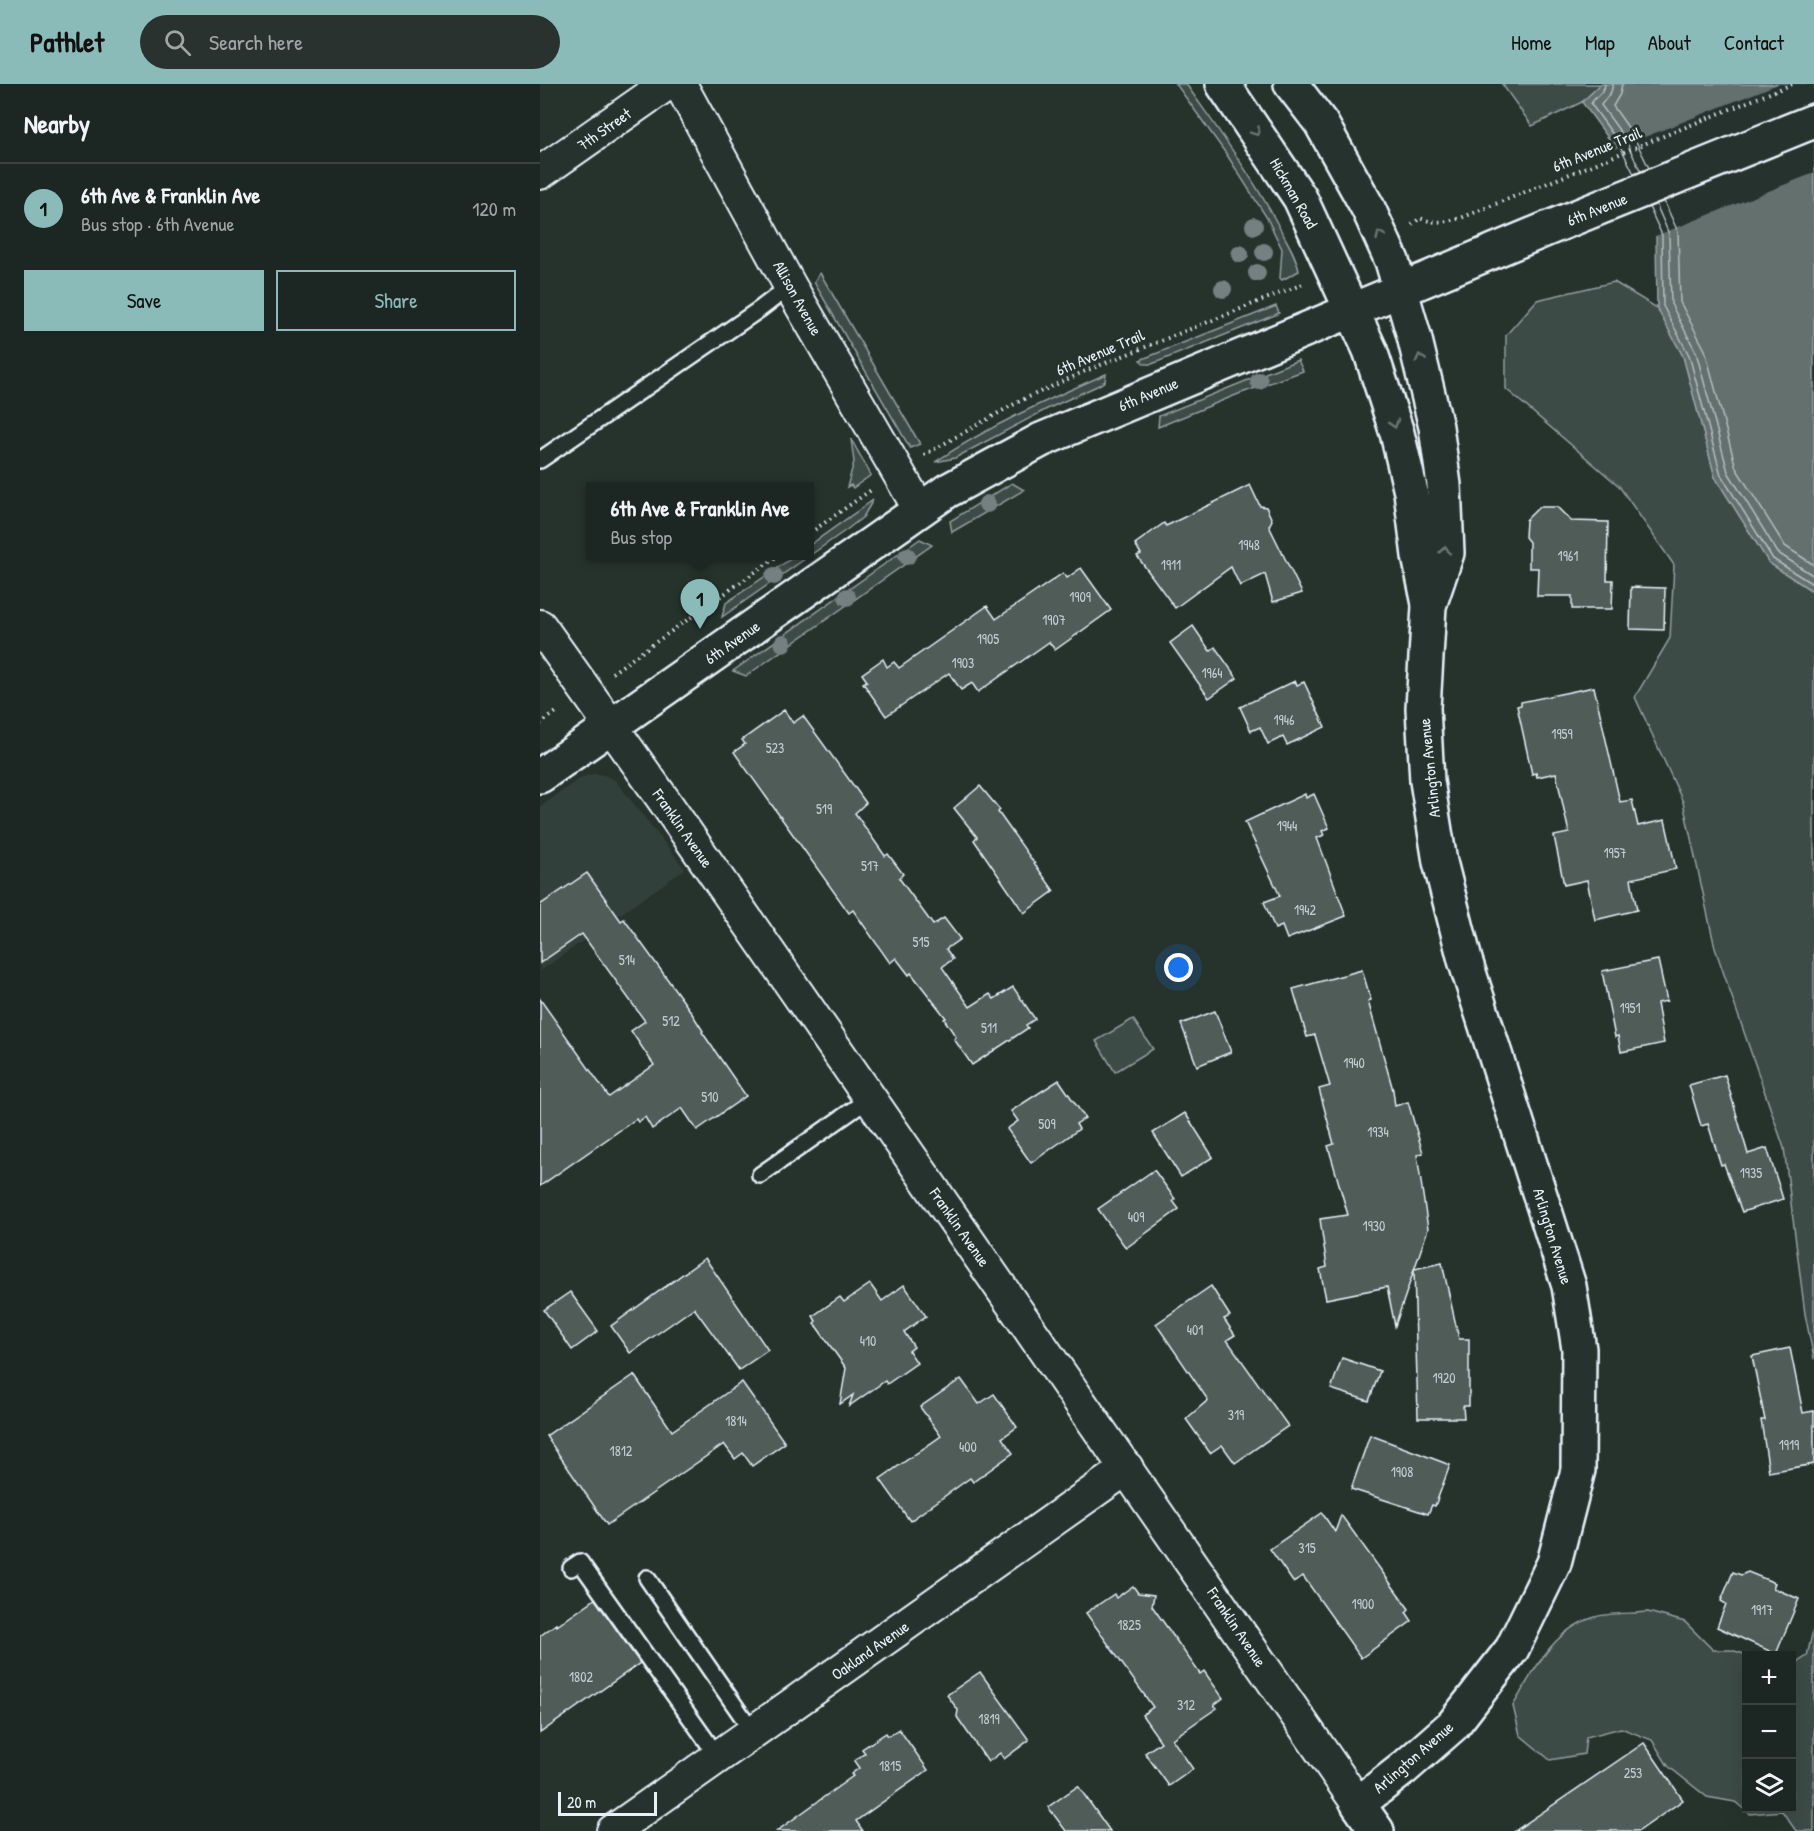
<!DOCTYPE html>
<meta charset="utf-8">
<style>
:root{--surface:#1c2622;--page:#29322f;--text:#f1f3f6;--muted:#a0a5a5;--line:#3a4340;--accent:#8bbbb9}
body{margin:0;font-family:"Patrick Hand",sans-serif;background:var(--page);color:var(--text)}
.controls{position:absolute;right:18px;bottom:18px;display:grid;overflow:hidden;border-radius:0px;box-shadow:0 6px 24px #0002}
.controls button{width:54px;height:54px;display:grid;place-items:center;padding:0;border:0;border-bottom:2px solid var(--line);background:var(--surface);color:var(--text);font:30px sans-serif}
.scale{position:absolute;left:18px;bottom:15px;width:99px;box-sizing:border-box;padding-left:6px;border:3px solid #e8f1f8;border-top:0;font-size:16px;line-height:21px;white-space:nowrap;color:#e8f1f8;-webkit-text-stroke:4px #26332d;paint-order:stroke}
.you{position:absolute;left:639px;top:884px;width:21px;height:21px;margin:-15px;border:4px solid #fff;border-radius:50%;background:#1a73e8;box-shadow:0 0 0 9px #1a73e833}
.badge{display:grid;place-items:center;width:39px;height:39px;border-radius:50%;background:var(--accent);color:#111;font-size:20px;font-weight:700}
.pin{position:absolute;translate:-50% -50px;filter:drop-shadow(0 2px 3px #0008)}
.pin::after{content:'';position:absolute;top:32px;width:21px;height:18px;background:inherit;clip-path:polygon(0 0,100% 0,50% 100%)}
.popup{position:absolute;left:46px;top:398px;width:228px;height:78px;box-sizing:border-box;display:grid;place-content:center;border-radius:0px;background:var(--surface);filter:drop-shadow(0 2px 4px #0005);font-size:20px;white-space:nowrap;color:var(--muted)}
.popup b{font-size:22px;color:var(--text)}
.popup::after{content:'';position:absolute;left:50%;top:100%;margin-left:-12px;border:12px solid transparent;border-top-color:var(--surface)}
.list{margin:0;padding:0;list-style:none}
h2{display:flex;justify-content:space-between;align-items:center;height:78px;margin:0;padding:0 24px;font-size:26px}
h2 small{font-size:20px;font-weight:400;color:var(--muted)}
.list li{display:grid;grid-template-columns:39px 1fr auto;gap:18px;align-items:center;box-sizing:border-box;height:90px;padding:0 24px;border-top:2px solid var(--line)}
.list b{display:block;font-size:22px;white-space:nowrap}
.list p{margin:0;font-size:20px;white-space:nowrap;color:var(--muted)}
.list em{font-size:20px;font-style:normal;color:var(--muted)}
.actions{display:flex;gap:12px;padding:18px 24px}
.actions a{flex:1;padding:14px 0;border:2px solid var(--accent);border-radius:0px;text-align:center;font-size:21px;color:var(--accent)}
.actions .main{background:var(--accent);color:#111}
.icon{flex:none;width:33px;height:33px;fill:none;stroke:currentColor;stroke-width:2;stroke-linecap:round;stroke-linejoin:round}
.map{position:relative;flex:none;width:1274px;height:1747px;overflow:hidden}
header{display:flex;align-items:center;gap:36px;box-sizing:border-box;height:84px;padding:0 30px;background:var(--accent);color:#111}
header strong{font-size:28px}
nav{display:flex;gap:33px;margin-inline-start:auto;font-size:21px}
.search{width:420px;height:54px;background:var(--page);display:flex;align-items:center;gap:15px;box-sizing:border-box;padding:0 21px;border-radius:33px;color:var(--muted);font-size:22px}
main{display:flex}
aside{flex:1;background:var(--surface)}
.map>svg:first-child{display:block}
.built{fill:#333f3a}
.green{fill:#3e4b47;stroke:#939ea0;stroke-width:1.5}
.water{fill:#636f6d;stroke:#98a3a5;stroke-width:1.5}
.pier{fill:#26332d}
.lines{fill:none;stroke-linecap:round;stroke-linejoin:round}
.shore{stroke:#b3bdc0;stroke-width:1.5}
.building{fill:#505c59;stroke:#e8f1f8;stroke-width:1.5}
.service-casing{stroke:#e8f1f8;stroke-width:20}
.minor-casing{stroke:#e8f1f8;stroke-width:36}
.secondary-casing{stroke:#e8f1f8;stroke-width:38}
.path{stroke:#e8f1f8;stroke-width:4;stroke-dasharray:1.5 4.5;stroke-linecap:butt}
.service{stroke:#26332d;stroke-width:15}
.minor{stroke:#26332d;stroke-width:32}
.secondary{stroke:#26332d;stroke-width:33}
.tree{fill:#758080}
.oneway{stroke:#6a7674}
.labels{text-anchor:middle;dominant-baseline:central;stroke-width:6;stroke-linejoin:round;paint-order:stroke}
.number-label{font-size:14px;fill:#c2ccd0}
.street-label{font-size:16px;fill:#e8f1f8;stroke:#26332d}
</style>
<header>
<strong>Pathlet</strong>
<div class="search"><svg class="icon" aria-label="search" viewBox="0 0 24 24"><circle cx="10" cy="10" r="6"/><path d="M15 15l6 6"/></svg>Search here</div>
<nav><a>Home</a><a>Map</a><a>About</a><a>Contact</a></nav>
</header>
<main>
<aside>
<h2>Nearby<small></small></h2>
<ul class="list">
<li><span class="badge">1</span><div><b>6th Ave &amp; Franklin Ave</b><p>Bus stop · 6th Avenue</p></div><em>120 m</em></li>
</ul>
<div class="actions"><a class="main">Save</a><a>Share</a></div>
</aside>
<div class="map">
<svg width="1274" height="1747" viewBox="0 0 1274 1747">
<rect width="100%" height="100%" fill="#26332d"/>
<filter id="ink" filterUnits="userSpaceOnUse"><feTurbulence type="fractalNoise" baseFrequency=".0167" numOctaves="2"/><feDisplacementMap in="SourceGraphic" scale="12" xChannelSelector="R" yChannelSelector="G"/><feConvolveMatrix kernelMatrix="1 2 1 2 8 2 1 2 1" color-interpolation-filters="sRGB"/></filter>
<g filter="url(#ink)">
<!-- built -->
<polygon class="built" points="55,690 64,691 75,696 145,785 0,887 0,723 36,697 46,692"/>
<!-- green -->
<g class="green">
<path d="M636,0H646C678,46 712,91 738,141C746,156 756,171 759,187L742,196L740,194L742,165L727,134L687,71Z"/>
<polygon points="962,0 1061,0 1042,18 992,42"/>
<polygon points="280,189 380,360 370,364 274,198"/>
<polygon points="1074,198 1117,224 1143,272 1175,393 1229,479 1274,508 1274,1275 1265,1230 1244,1064 1175,864 1143,718 1095,613 1130,554 1134,481 1079,402 966,305 966,251 997,216"/>
<polygon points="736,222 739,229 735,231 612,280 605,280 600,276"/>
<polygon points="758,276 763,287 696,311 618,343 619,332"/>
<path d="M566,290L565,297L559,301L507,325L415,374L395,378C449,342 507,316 566,290Z"/>
<polygon points="311,355 331,391 313,404 311,401 307,403 314,378"/>
<polygon points="472,399 484,406 412,448 410,437"/>
<polygon points="333,416 323,433 309,444 182,533 186,519 255,472 270,472 270,461"/>
<polygon points="380,455 392,461 206,592 193,587"/>
<polygon points="593,935 613,965 575,988 556,957"/>
<path d="M1108,1528L1145,1538L1173,1566H1191L1208,1571L1206,1724H1252V1582L1267,1572L1274,1542V1747H1256L1242,1727L1210,1730L1195,1718L1167,1713L1128,1682L1112,1656L1081,1644L1046,1653L1044,1670L1010,1676L980,1651L973,1622C993,1588 1012,1547 1052,1534C1067,1528 1092,1530 1108,1528Z"/>
</g>
<!-- water -->
<polygon class="water" points="1061,0 1274,0 1274,508 1229,479 1175,393 1143,272 1117,224 1116,152 1072,59 1042,18"/>
<!-- pier -->
<polygon class="pier" points="1238,0 1274,0 1274,89 1113,153 1072,66"/>
<g class="lines">
<!-- shore -->
<g class="shore">
<path d="M1065,0C1065,9 1054,12 1051,20L1077,56L1094,90"/>
<polyline points="1073,0 1071,8 1061,21 1084,53 1101,88"/>
<polyline points="1082,0 1080,10 1073,22 1092,49 1109,84"/>
<polyline points="1124,117 1138,148 1140,218 1165,266 1196,384 1245,462 1274,481"/>
<polyline points="1116,120 1129,150 1131,220 1156,268 1188,388 1238,469 1274,492"/>
<polyline points="1109,123 1122,151 1123,222 1149,271 1181,391 1233,475 1274,501"/>
</g>
</g>
<!-- building -->
<g class="building">
<polygon points="710,401 720,422 726,423 732,436 729,442 762,509 733,518 725,490 700,502 691,483 635,524 597,472 601,470 595,460 624,439 626,442"/>
<polygon points="999,423 1017,423 1031,437 1068,438 1067,496 1073,496 1072,525 1032,525 1032,512 997,512 998,484 989,484 989,458 985,453 986,436"/>
<polygon points="541,484 571,526 515,566 509,558 438,608 432,599 421,606 409,589 346,632 323,599 327,597 322,590 343,575 347,583 354,578 359,584 447,522 456,535 523,489 527,494"/>
<polygon points="1091,503 1125,504 1124,546 1090,545"/>
<polygon points="653,542 670,567 675,563 697,594 669,614 630,559"/>
<polygon points="755,597 757,601 764,598 785,643 747,661 743,653 728,660 720,643 711,647 700,623"/>
<polygon points="1054,603 1080,718 1092,716 1098,742 1125,736 1136,785 1091,795 1097,826 1055,836 1047,796 1024,801 1014,752 1029,749 1016,689 997,693 996,689 992,690 977,622 981,621 981,618"/>
<polygon points="244,626 253,639 263,632 326,719 315,729 345,772 348,770 363,790 359,794 393,841 404,834 420,855 406,865 413,875 402,883 430,923 450,910 454,915 473,903 495,935 486,941 488,944 432,981 414,955 416,953 404,935 406,934 371,889 369,891 356,874 350,879 313,826 309,829 194,668 205,660 202,656"/>
<polygon points="440,702 460,726 458,728 514,807 484,829 434,756 437,753 414,724"/>
<polygon points="765,710 766,714 774,710 789,744 782,747 784,751 777,754 806,832 747,855 742,842 735,845 724,818 740,812 705,738"/>
<polygon points="47,789 81,837 84,835 149,925 163,947 162,948 206,1012 157,1046 142,1024 112,1045 105,1033 98,1038 96,1035 0,1102 0,915 69,1013 114,981 91,947 105,937 42,850 0,879 0,821"/>
<polygon points="1118,876 1127,917 1117,919 1124,959 1081,968 1078,952 1075,953 1062,887"/>
<polygon points="822,886 831,916 828,917 853,1006 855,1022 868,1018 883,1069 877,1071 888,1145 855,1242 847,1203 786,1215 780,1185 787,1183 780,1135 808,1131 788,1062 794,1060 779,1005 790,1002 775,951 767,953 753,905"/>
<polygon points="675,927 691,968 657,982 641,940"/>
<polygon points="1185,991 1208,1070 1227,1064 1243,1115 1202,1128 1184,1080 1181,1081 1168,1040 1161,1042 1149,1001"/>
<polygon points="519,996 545,1034 536,1040 539,1045 491,1079 467,1045 478,1037 471,1027"/>
<polygon points="645,1029 673,1073 641,1093 613,1049"/>
<polygon points="614,1086 635,1115 633,1117 639,1125 586,1164 558,1125"/>
<polygon points="165,1174 228,1266 199,1286 154,1224 90,1269 71,1242"/>
<polygon points="902,1179 919,1255 929,1255 929,1322 923,1322 924,1334 878,1334 874,1185"/>
<polygon points="330,1200 342,1217 364,1201 386,1232 364,1248 374,1263 369,1267 377,1279 347,1300 345,1297 309,1322 313,1311 300,1320 306,1284 274,1239 276,1237 273,1232 300,1213 304,1218"/>
<polygon points="671,1202 690,1232 684,1235 695,1251 687,1256 748,1342 695,1379 682,1361 670,1369 646,1335 668,1316 616,1240"/>
<polygon points="30,1208 58,1247 32,1266 4,1226"/>
<polygon points="1250,1264 1263,1329 1274,1327 1274,1380 1229,1388 1221,1336 1225,1336 1212,1272"/>
<polygon points="802,1274 840,1287 829,1317 791,1305"/>
<polygon points="94,1291 132,1347 202,1298 245,1359 212,1382 203,1369 195,1375 184,1360 67,1441 6,1352"/>
<polygon points="421,1295 439,1320 454,1310 477,1343 462,1354 473,1369 433,1398 430,1394 370,1437 340,1395 401,1352 380,1323"/>
<polygon points="830,1351 910,1381 895,1422 892,1421 888,1430 811,1405"/>
<polygon points="782,1429 795,1448 801,1431 869,1525 866,1528 872,1537 821,1574 763,1492 753,1498 730,1465"/>
<polygon points="1193,1488 1201,1491 1208,1488 1235,1499 1233,1504 1259,1515 1236,1570 1177,1543 1186,1520 1181,1517"/>
<polygon points="593,1502 598,1509 614,1511 612,1522 660,1590 664,1587 683,1614 674,1621 677,1624 632,1655 653,1685 629,1702 605,1669 621,1658 602,1631 613,1623 546,1529 574,1510 576,1514"/>
<polygon points="55,1515 100,1579 0,1649 0,1552 16,1540 17,1542"/>
<polygon points="440,1588 489,1656 464,1675 460,1669 448,1678 417,1633 418,1626 407,1611"/>
<polygon points="359,1645 388,1686 316,1737 323,1747 237,1747 313,1692 311,1690 319,1684 314,1677 325,1669 322,1665 346,1649 348,1652"/>
<polygon points="1104,1659 1143,1716 1099,1747 975,1747"/>
<polygon points="538,1702 570,1747 526,1747 508,1723"/>
</g>
<g class="lines">
<defs>
<g id="service">
<polyline points="0,376 220,225 250,202"/>
<polyline points="220,1091 330,1014"/>
<polyline points="31,1484 40,1478 178,1673"/>
<polyline points="107,1494 213,1648"/>
</g>
<g id="minor">
<polyline points="140,0 250,202 380,426"/>
<polyline points="0,89 127,0"/>
<polyline points="0,542 123,715 818,1720"/>
<polyline points="73,1747 587,1384"/>
</g>
<g id="secondary">
<polyline points="683,0 760,114 830,266 857,349 871,408 879,472 889,520"/>
<polyline points="751,0 781,39 828,124 852,177 874,252 896,343 904,401 907,469 889,522 883,624 887,697 900,778 925,876 1029,1202 1039,1265 1038,1386 1014,1479 972,1565 913,1641 864,1684 818,1720 837,1747"/>
<polyline points="0,692 407,407 501,356 1009,144 1274,37"/>
</g>
</defs>
<!-- service casing -->
<use href="#service" class="service-casing"/>
<!-- minor casing -->
<use href="#minor" class="minor-casing"/>
<!-- secondary casing -->
<use href="#secondary" class="secondary-casing"/>
<!-- path -->
<g class="path">
<path d="M872,141L880,134C894,140 906,138 921,134L1252,0"/>
<polyline points="384,371 478,318 543,288 763,200"/>
<polyline points="270,449 331,406"/>
<polyline points="72,589 238,472"/>
<polyline points="0,640 19,626"/>
</g>
<!-- service -->
<use href="#service" class="service"/>
<!-- minor -->
<use href="#minor" class="minor"/>
<!-- secondary -->
<use href="#secondary" class="secondary"/>
</g>
<!-- trees -->
<g class="tree">
<circle cx="714" cy="142" r="9"/>
<circle cx="724" cy="168" r="9"/>
<circle cx="700" cy="170" r="9"/>
<circle cx="717" cy="189" r="9"/>
<circle cx="683" cy="205" r="9"/>
<circle cx="719" cy="297" r="9"/>
<circle cx="447" cy="420" r="9"/>
<circle cx="367" cy="472" r="9"/>
<circle cx="234" cy="492" r="9"/>
<circle cx="307" cy="513" r="9"/>
<circle cx="243" cy="559" r="9"/>
</g>
<!-- one-way arrows -->
<defs><path id="oneway-chevron" d="M-2-3.5L2.5 0L-2 3.5" fill="none" stroke-width="1.6" stroke-linecap="round" stroke-linejoin="round" transform="scale(1.5)"/></defs>
<g class="oneway">
<use href="#oneway-chevron" transform="translate(716 48) rotate(55)"/>
<use href="#oneway-chevron" transform="translate(840 151) rotate(-115)"/>
<use href="#oneway-chevron" transform="translate(880 274) rotate(-104)"/>
<use href="#oneway-chevron" transform="translate(854 340) rotate(72)"/>
<use href="#oneway-chevron" transform="translate(905 466) rotate(-84)"/>
</g>
</g>
<g class="labels">
<!-- number labels -->
<g class="number-label">
<text x="709" y="460">1948</text>
<text x="1028" y="471">1961</text>
<text x="631" y="480">1911</text>
<text x="540" y="512">1909</text>
<text x="514" y="535">1907</text>
<text x="448" y="554">1905</text>
<text x="423" y="578">1903</text>
<text x="672" y="588">1964</text>
<text x="744" y="635">1946</text>
<text x="1022" y="649">1959</text>
<text x="235" y="663">523</text>
<text x="284" y="724">519</text>
<text x="747" y="741">1944</text>
<text x="1075" y="768">1957</text>
<text x="330" y="781">517</text>
<text x="765" y="825">1942</text>
<text x="381" y="857">515</text>
<text x="87" y="875">514</text>
<text x="1090" y="923">1951</text>
<text x="131" y="936">512</text>
<text x="449" y="943">511</text>
<text x="814" y="978">1940</text>
<text x="170" y="1012">510</text>
<text x="507" y="1039">509</text>
<text x="838" y="1047">1934</text>
<text x="1211" y="1088">1935</text>
<text x="596" y="1132">409</text>
<text x="834" y="1141">1930</text>
<text x="655" y="1245">401</text>
<text x="328" y="1256">410</text>
<text x="904" y="1293">1920</text>
<text x="696" y="1330">319</text>
<text x="196" y="1336">1814</text>
<text x="1249" y="1360">1919</text>
<text x="428" y="1362">400</text>
<text x="81" y="1366">1812</text>
<text x="862" y="1387">1908</text>
<text x="767" y="1463">315</text>
<text x="823" y="1519">1900</text>
<text x="1222" y="1525">1917</text>
<text x="589" y="1540">1825</text>
<text x="41" y="1592">1802</text>
<text x="646" y="1620">312</text>
<text x="449" y="1634">1819</text>
<text x="350" y="1681">1815</text>
<text x="1093" y="1688">253</text>
</g>
<!-- street labels -->
<g class="street-label">
<text transform="translate(64 45) rotate(-35)">7th Street</text>
<text transform="translate(1057 65) rotate(-22)">6th Avenue Trail</text>
<text transform="translate(754 109) rotate(60)">Hickman Road</text>
<text transform="translate(1057 125) rotate(-22)">6th Avenue</text>
<text transform="translate(258 214) rotate(61)">Allison Avenue</text>
<text transform="translate(560 268) rotate(-23)">6th Avenue Trail</text>
<text transform="translate(608 310) rotate(-23)">6th Avenue</text>
<text transform="translate(192 558) rotate(-35)">6th Avenue</text>
<text transform="translate(889 684) rotate(-96)">Arlington Avenue</text>
<text transform="translate(143 744) rotate(55)">Franklin Avenue</text>
<text transform="translate(420 1143) rotate(55)">Franklin Avenue</text>
<text transform="translate(1013 1152) rotate(73)">Arlington Avenue</text>
<text transform="translate(697 1543) rotate(56)">Franklin Avenue</text>
<text transform="translate(330 1566) rotate(-35)">Oakland Avenue</text>
<text transform="translate(873 1673) rotate(-41)">Arlington Avenue</text>
</g>
</g>
</svg>
<div class="controls">
<button>+</button>
<button>−</button>
<button><svg class="icon" aria-label="layers" viewBox="0 0 24 24"><path d="M12 4l9 5-9 5-9-5zM3 14l9 5 9-5"/></svg></button>
</div>
<div class="scale">20 m</div>
<div class="you"></div>
<div class="pin badge" style="left:160px;top:545px">1</div>
<div class="popup"><b>6th Ave &amp; Franklin Ave</b>Bus stop</div>
</div>
</main>
